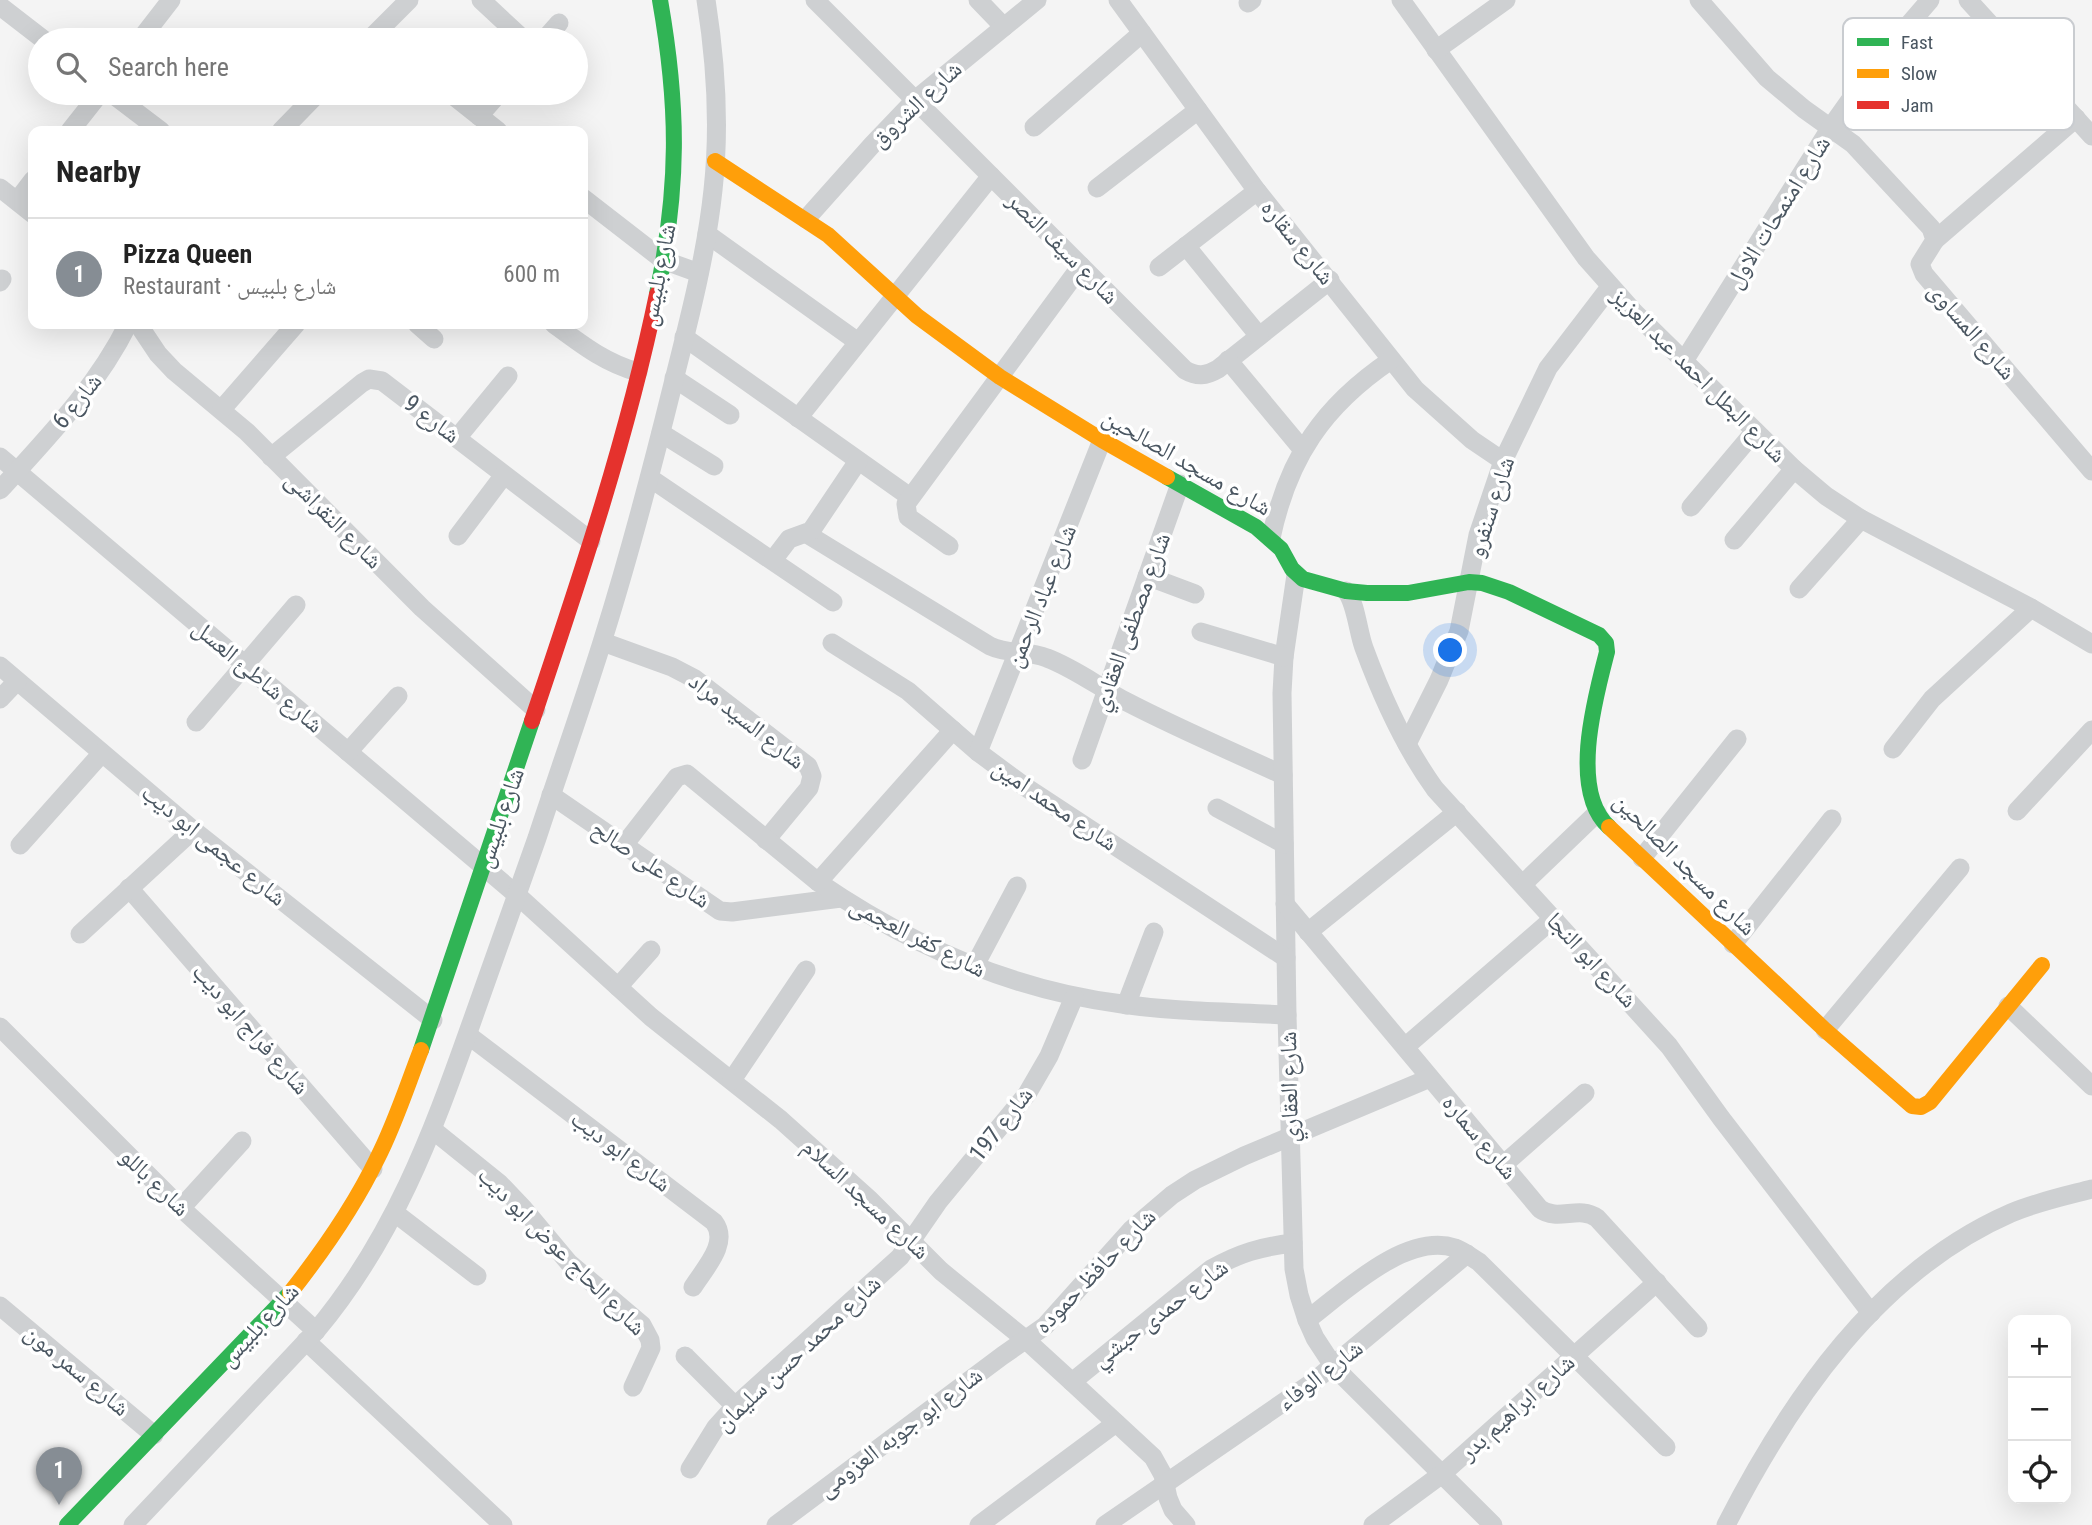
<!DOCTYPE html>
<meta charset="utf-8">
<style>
:root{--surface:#fff;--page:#f2f2f2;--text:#222;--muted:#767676;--line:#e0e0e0;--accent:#868d94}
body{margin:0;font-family:"Roboto Condensed","Noto Naskh Arabic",sans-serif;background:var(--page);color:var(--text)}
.controls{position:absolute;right:21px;bottom:21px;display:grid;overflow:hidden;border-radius:14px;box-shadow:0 7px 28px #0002}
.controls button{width:63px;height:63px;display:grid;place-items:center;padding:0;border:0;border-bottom:2px solid var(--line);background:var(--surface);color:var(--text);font:35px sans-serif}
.you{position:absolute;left:1451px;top:651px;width:24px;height:24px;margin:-18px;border:5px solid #fff;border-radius:50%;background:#1a73e8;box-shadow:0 0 0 10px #1a73e833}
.badge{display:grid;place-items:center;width:46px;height:46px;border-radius:50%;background:var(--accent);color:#fff;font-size:23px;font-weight:700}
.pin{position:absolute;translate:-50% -58px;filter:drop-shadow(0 2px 4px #0008)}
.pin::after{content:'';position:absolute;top:37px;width:24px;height:21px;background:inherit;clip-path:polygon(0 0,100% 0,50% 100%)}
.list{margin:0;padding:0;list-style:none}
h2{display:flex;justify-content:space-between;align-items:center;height:91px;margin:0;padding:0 28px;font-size:30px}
h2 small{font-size:23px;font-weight:400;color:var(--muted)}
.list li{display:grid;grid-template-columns:46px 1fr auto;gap:21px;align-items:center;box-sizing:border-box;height:112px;padding:0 28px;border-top:2px solid var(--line)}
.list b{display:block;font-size:26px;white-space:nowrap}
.list p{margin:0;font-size:23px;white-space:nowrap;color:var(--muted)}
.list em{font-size:23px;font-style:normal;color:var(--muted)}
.icon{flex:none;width:38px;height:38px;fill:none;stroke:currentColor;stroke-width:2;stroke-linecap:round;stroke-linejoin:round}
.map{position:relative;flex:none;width:2092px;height:1525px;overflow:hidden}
.search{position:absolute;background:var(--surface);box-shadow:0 7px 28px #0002;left:28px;top:28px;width:560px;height:77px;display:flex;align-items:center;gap:18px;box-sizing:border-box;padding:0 24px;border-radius:38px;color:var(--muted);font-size:26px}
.panel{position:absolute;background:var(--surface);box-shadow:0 7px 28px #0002;left:28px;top:126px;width:560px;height:203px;border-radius:14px}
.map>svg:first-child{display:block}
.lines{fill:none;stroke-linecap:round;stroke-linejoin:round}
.street{stroke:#ced0d2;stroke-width:19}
.fast{stroke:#30b455;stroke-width:16}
.slow{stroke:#ff9f0a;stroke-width:16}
.jam{stroke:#e5322d;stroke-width:16}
.labels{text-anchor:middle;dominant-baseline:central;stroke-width:7;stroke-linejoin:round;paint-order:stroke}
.street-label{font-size:24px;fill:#4a5661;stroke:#fff}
.key{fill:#fff;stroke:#c9ccd0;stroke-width:2}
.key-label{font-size:19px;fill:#4a5661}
</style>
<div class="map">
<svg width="2092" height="1525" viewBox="0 0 2092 1525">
<rect width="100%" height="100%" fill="#f4f4f4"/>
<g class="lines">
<!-- street -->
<g class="street">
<polyline points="481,0 524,40"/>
<path d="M815,0L1185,370C1197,377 1206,376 1218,369L1330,280"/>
<polyline points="978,0 1004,27"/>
<polyline points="1118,0 1257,191 1415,389 1472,440 1503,461"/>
<polyline points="1401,0 1586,258 1634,312 1794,469 1826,496 1861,519 2031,608 2092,644"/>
<polyline points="1699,0 1767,78 1804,109 1853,144 1931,228 1935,240 1920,264 1924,274 2092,471"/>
<polyline points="1968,0 2092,136"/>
<polyline points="1248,3 1252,0"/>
<polyline points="0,6 44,40"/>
<polyline points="1901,32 1963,91"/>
<polyline points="140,40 171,0"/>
<polyline points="369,40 409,0"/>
<polyline points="544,40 559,23"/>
<polyline points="1436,50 1506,0"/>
<polyline points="111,93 161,131"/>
<polyline points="450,93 498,131"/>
<polyline points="479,116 499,93"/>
<polyline points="1034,127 1142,33"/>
<polyline points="70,131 100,93"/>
<polyline points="281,131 318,93"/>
<polyline points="0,188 33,214"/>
<polyline points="1097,188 1198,110"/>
<polyline points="583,198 663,260 699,273"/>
<polyline points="17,201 33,180"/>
<polyline points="806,219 872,145 915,100 1037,0"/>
<polyline points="707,234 858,342"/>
<polyline points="1935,240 2076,118"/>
<polyline points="1186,246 1259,336"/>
<polyline points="1159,267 1257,191"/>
<polyline points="0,282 2,279"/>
<polyline points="138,324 158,354 174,371 247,432 422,608 536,710"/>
<polyline points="417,324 434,339"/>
<path d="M554,324C581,344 605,363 638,372"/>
<polyline points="684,337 910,497"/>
<polyline points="1228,360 1302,449"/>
<polyline points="1684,361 1831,127 1880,58 1930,0"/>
<polyline points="674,378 730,415"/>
<polyline points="222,409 296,324"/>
<polyline points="798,418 991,176"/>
<polyline points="661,433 714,466"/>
<polyline points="457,438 508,376"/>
<polyline points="0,457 517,895 651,1017 781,1120 869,1199 941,1271 1026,1340 1072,1382 1153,1457 1163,1475 1168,1498 1173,1510 1186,1525"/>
<polyline points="271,457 362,383 369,379 382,381 591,541"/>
<polyline points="650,478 833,602"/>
<path d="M0,490C47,438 97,387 128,324"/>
<polyline points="1691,507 1755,431"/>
<path d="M807,534L990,646C1009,655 1028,650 1047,658C1076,669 1100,688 1127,702C1177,728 1231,751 1283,775"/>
<polyline points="458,536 504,475"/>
<path d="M1271,538C1288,458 1323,406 1391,360"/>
<polyline points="1734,540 1794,469"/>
<polyline points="949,546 908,517 906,504 1081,266"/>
<polyline points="773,560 789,539 811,531 858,461"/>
<polyline points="1296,575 1284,657 1282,693 1287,1015 1294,1269 1299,1295 1307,1320 1315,1338 1334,1367 1493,1525"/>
<polyline points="1147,576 1195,594"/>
<polyline points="1799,589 1861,519"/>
<path d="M1346,591C1356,603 1358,632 1364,648C1382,697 1404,746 1435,789L1669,1046L1721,1118L1871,1313"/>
<polyline points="1201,632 1284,657"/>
<polyline points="603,642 672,667 695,679 808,766 812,776 809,788 766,840"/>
<polyline points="832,643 908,691 978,752 1024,786 1286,958"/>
<polyline points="0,666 193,830 433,1020"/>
<polyline points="0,699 17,681"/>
<polyline points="196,722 296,605"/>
<polyline points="1407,744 1439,680 1459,631 1478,535 1503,461 1548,368 1610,287"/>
<polyline points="1893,749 1932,699 2031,608"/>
<polyline points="348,752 398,696"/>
<polyline points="978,752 1102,440"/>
<polyline points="1082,760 1180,484"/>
<polyline points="551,795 720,911 732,912 841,898"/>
<polyline points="1217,808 1284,844"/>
<polyline points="2017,811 2092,730"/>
<polyline points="20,845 102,753"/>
<path d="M624,845L677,777L687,774L818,882C910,945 1011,990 1122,1004C1176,1012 1232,1012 1287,1015"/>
<polyline points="1642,858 1737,739"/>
<polyline points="818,882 953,730"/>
<polyline points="1523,884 1597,813"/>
<polyline points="129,888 373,1169"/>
<path d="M1285,904L1540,1209C1558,1222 1579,1205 1597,1218L1698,1328"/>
<polyline points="1308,932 1457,812"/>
<polyline points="80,934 193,830"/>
<polyline points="1733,944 1832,819"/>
<polyline points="974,967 1017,886"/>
<polyline points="618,987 651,950"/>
<polyline points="1126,1005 1154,932"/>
<polyline points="2008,1006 2092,1086"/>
<polyline points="0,1027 181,1208 316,1331"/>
<polyline points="1825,1030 1960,868"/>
<path d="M468,1035L714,1222C730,1243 704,1269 693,1287"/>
<polyline points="1405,1047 1554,918"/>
<polyline points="732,1080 806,970"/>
<polyline points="433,1130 500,1184 523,1208 569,1263 642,1325 650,1340 651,1348 633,1387"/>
<polyline points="1503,1165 1585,1093"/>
<polyline points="181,1208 242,1141"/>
<polyline points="395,1213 477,1276"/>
<polyline points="0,1306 154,1435"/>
<path d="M1307,1320C1344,1292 1406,1232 1455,1248C1463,1251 1471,1257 1479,1262L1666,1447"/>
<polyline points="306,1341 503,1525"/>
<polyline points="685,1356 735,1406"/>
<path d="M1072,1382L1211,1269C1240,1253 1260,1247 1293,1243"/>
<polyline points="690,1469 716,1427 735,1406 900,1257 938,1202 1027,1094 1049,1056 1074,997"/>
<path d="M133,1525L316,1331C393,1239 431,1137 471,1024C493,962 515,900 537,838C559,771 583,704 604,636C630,553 652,469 673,384C689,320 706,256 713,190C720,127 716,63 706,0"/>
<polyline points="776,1525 1002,1356 1045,1326 1131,1230 1172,1195 1195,1180 1244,1156 1430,1078"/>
<polyline points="979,1525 1116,1423"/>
<polyline points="1105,1525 1313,1382 1467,1254"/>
<polyline points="1373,1525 1442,1474 1657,1282"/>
<path d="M1726,1525C1790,1400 1878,1271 2011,1213C2037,1202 2065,1196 2092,1189"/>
</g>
<!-- fast -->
<g class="fast">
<path d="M657,294C679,187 679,108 660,0"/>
<path d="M1167,477L1256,527L1281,549L1292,569L1303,579L1346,591L1367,593H1408L1469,582L1482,583L1509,592L1599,635L1606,643L1607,652C1595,698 1569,791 1609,827"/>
<polyline points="421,1050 532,721"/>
<polyline points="67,1525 290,1293"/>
</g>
<!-- slow -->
<g class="slow">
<polyline points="715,161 828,235 917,316 1000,377 1102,440 1167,477"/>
<polyline points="1609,827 1825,1030 1912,1106 1921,1107 1930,1102 2042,965"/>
<path d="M290,1293C323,1251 354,1207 377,1159C395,1124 407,1086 421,1050"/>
</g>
<!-- jam -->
<path class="jam" d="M532,721C579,581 627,439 657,294"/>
</g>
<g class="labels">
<!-- street labels -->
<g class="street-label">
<text transform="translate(916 104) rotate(-43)">شارع الشروق</text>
<text transform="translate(1778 212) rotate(-58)">شارع امنمحات الاول</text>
<text transform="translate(1298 242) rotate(51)">شارع سقاره</text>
<text transform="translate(1063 248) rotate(45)">شارع سيف النصر</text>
<text transform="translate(658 275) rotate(-79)">شارع بلبيس</text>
<text transform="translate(1972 331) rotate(49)">شارع المساوى</text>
<text transform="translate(1699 375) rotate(45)">شارع البطل احمد عبد العزيز</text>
<text transform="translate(77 401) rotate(-51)">شارع 6</text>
<text transform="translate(432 419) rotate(37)">شارع 9</text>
<text transform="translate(1187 462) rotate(30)">شارع مسجد الصالحين</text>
<text transform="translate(1491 507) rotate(-72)">شارع سنفرو</text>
<text transform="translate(334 520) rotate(45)">شارع النقراشى</text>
<text transform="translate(1041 596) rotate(-68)">شارع عباد الرحمن</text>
<text transform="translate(1131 622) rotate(-70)">شارع مصطفى العقادي</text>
<text transform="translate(258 676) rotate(40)">شارع شاطئ العسل</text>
<text transform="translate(747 721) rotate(38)">شارع السيد مراد</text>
<text transform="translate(1055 805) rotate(34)">شارع محمد امين</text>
<text transform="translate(500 818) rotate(-71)">شارع بلبيس</text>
<text transform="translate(214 845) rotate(39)">شارع عجمى ابو ديب</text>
<text transform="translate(651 864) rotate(34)">شارع على صالح</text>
<text transform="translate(1685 864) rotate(45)">شارع مسجد الصالحين</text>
<text transform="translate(918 937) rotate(27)">شارع كفر العجمى</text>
<text transform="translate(1592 960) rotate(47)">شارع ابو النجا</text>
<text transform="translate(251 1029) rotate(49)">شارع فراج ابو ديب</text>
<text transform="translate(1289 1087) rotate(-91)">شارع العقاري</text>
<text transform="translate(1001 1124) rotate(-52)">شارع 197</text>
<text transform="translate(1480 1137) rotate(50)">شارع سماره</text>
<text transform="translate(621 1151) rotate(37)">شارع ابو ديب</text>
<text transform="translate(155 1182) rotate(44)">شارع باللو</text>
<text transform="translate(866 1199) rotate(43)">شارع مسجد السلام</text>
<text transform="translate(562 1251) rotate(45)">شارع الحاج عوض ابو ديب</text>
<text transform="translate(1095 1271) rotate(-46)">شارع حافظ حموده</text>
<text transform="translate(1160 1313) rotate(-37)">شارع حمدى حبشي</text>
<text transform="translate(259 1325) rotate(-47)">شارع بلبيس</text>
<text transform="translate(798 1353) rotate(-43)">شارع محمد حسن سليمان</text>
<text transform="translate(77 1370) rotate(40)">شارع سمر مون</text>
<text transform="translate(1320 1375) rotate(-37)">شارع الوفاء</text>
<text transform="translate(1517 1407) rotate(-42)">شارع ابراهيم بدر</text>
<text transform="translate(900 1432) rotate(-37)">شارع ابو جوبه العزومى</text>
</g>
</g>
<!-- legend -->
<rect x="1843" y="18" width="231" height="112" rx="10" class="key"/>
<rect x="1857" y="38" width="32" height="8" fill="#30b455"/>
<rect x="1857" y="69" width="32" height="9" fill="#ff9f0a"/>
<rect x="1857" y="101" width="32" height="8" fill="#e5322d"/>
<g class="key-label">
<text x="1901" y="49">Fast</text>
<text x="1901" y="80">Slow</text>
<text x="1901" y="112">Jam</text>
</g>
</svg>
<div class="controls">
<button>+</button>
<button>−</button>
<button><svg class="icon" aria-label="locate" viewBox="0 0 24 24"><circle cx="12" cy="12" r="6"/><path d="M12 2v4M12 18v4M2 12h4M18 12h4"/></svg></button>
</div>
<div class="you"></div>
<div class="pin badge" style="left:59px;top:1505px">1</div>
<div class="search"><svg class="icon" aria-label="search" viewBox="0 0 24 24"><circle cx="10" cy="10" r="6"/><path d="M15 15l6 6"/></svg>Search here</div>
<section class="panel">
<h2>Nearby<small></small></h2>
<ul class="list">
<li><span class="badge">1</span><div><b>Pizza Queen</b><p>Restaurant · شارع بلبيس</p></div><em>600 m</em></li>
</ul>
</section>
</div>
